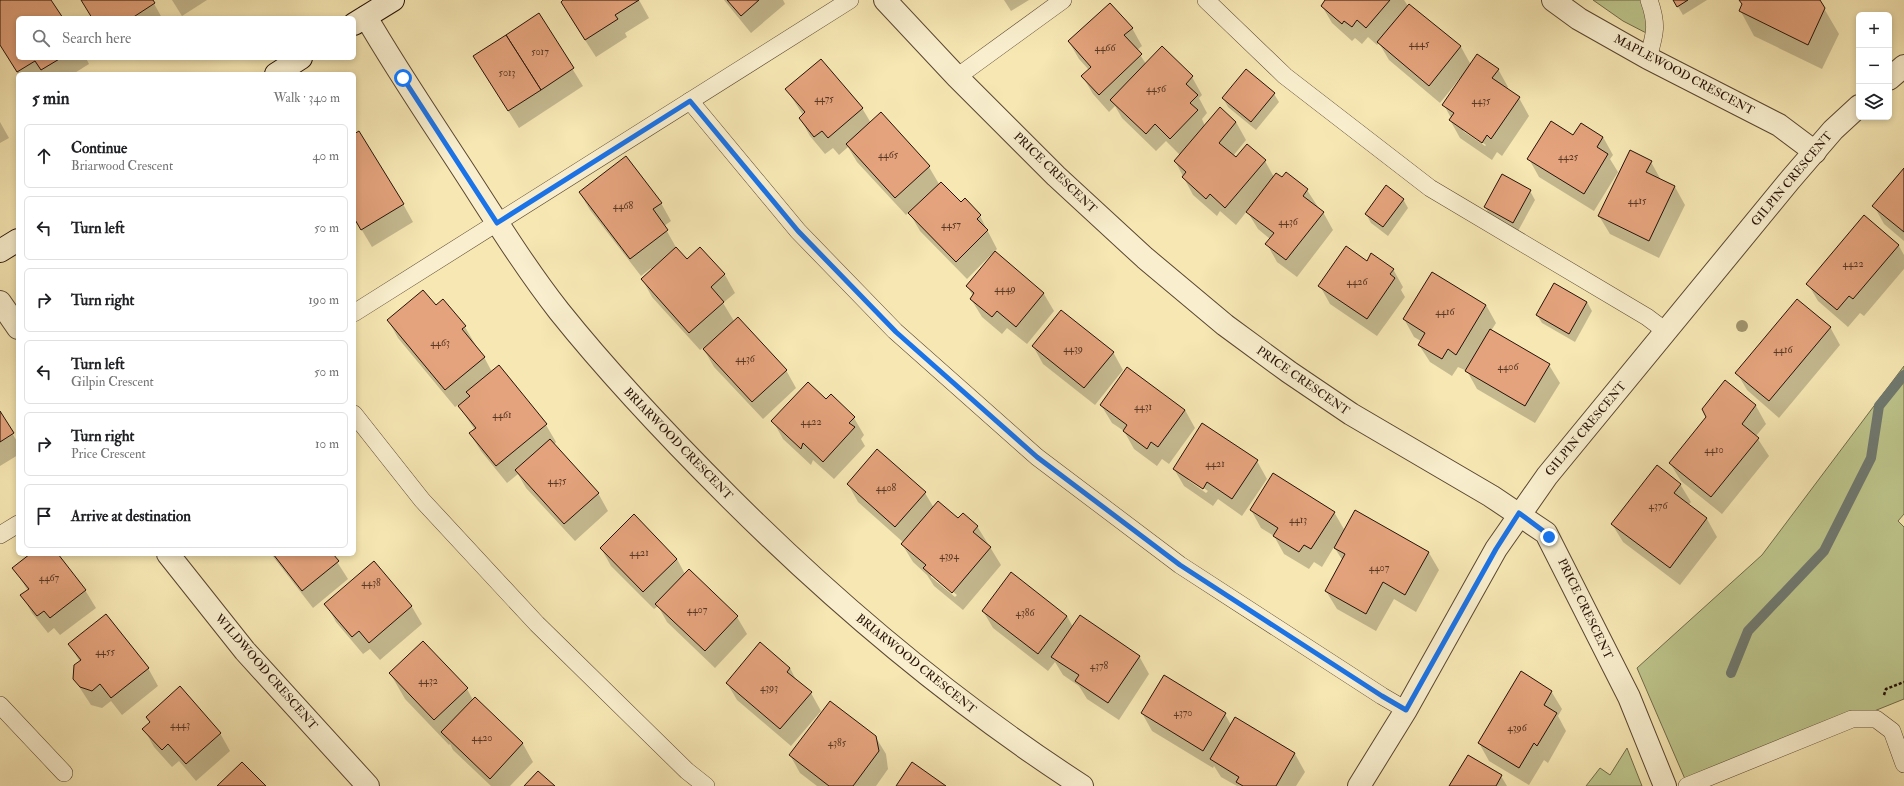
<!DOCTYPE html>
<meta charset="utf-8">
<style>
:root{--surface:#fff;--page:#f2f2f2;--text:#202124;--muted:#757577;--line:#e0e0e0}
body{margin:0;font-family:"IM FELL Double Pica",serif;background:var(--page);color:var(--text)}
.controls{position:absolute;right:12px;top:12px;display:grid;overflow:hidden;border-radius:6px;box-shadow:0 2px 6px #0003}
.controls button{width:36px;height:36px;display:grid;place-items:center;padding:0;border:0;border-bottom:1px solid var(--line);background:var(--surface);color:var(--text);font:20px sans-serif}
.stop{position:absolute;width:12px;height:12px;margin:-9px;border:3px solid #1a73e8;border-radius:50%;background:#fff}
.stop.end{background:#1a73e8;border-color:#fff;box-shadow:0 1px 4px #0008}
.list{margin:0;padding:0;list-style:none}
h2{display:flex;justify-content:space-between;align-items:center;height:52px;margin:0;padding:0 16px;font-size:17px}
h2 small{font-size:13px;font-weight:400;color:var(--muted)}
.list li{display:grid;grid-template-columns:26px 1fr auto;gap:12px;align-items:center;box-sizing:border-box;height:64px;margin:0 8px 8px;padding:0 8px;border:1px solid var(--line);border-radius:6px}
.list b{display:block;font-size:15px;white-space:nowrap}
.list p{margin:0;font-size:13px;white-space:nowrap;color:var(--muted)}
.list em{font-size:13px;font-style:normal;color:var(--muted)}
.icon{flex:none;width:22px;height:22px;fill:none;stroke:currentColor;stroke-width:2;stroke-linecap:round;stroke-linejoin:round}
.map{position:relative;flex:none;width:1904px;height:786px;overflow:hidden}
.search{position:absolute;background:var(--surface);box-shadow:0 2px 6px #0003;left:16px;top:16px;width:340px;height:44px;display:flex;align-items:center;gap:10px;box-sizing:border-box;padding:0 14px;border-radius:6px;color:var(--muted);font-size:15px}
.panel{position:absolute;background:var(--surface);box-shadow:0 2px 6px #0003;left:16px;top:72px;width:340px;height:484px;border-radius:6px}
.map>svg:first-child{display:block}
.green{fill:#bdc58c;stroke:#726b49}
.shadow{fill:#0003;fill-rule:evenodd}
.lines{fill:none;stroke-linecap:round;stroke-linejoin:round}
.stream{stroke:#707970;stroke-width:10}
.building{fill:#e4a37c;stroke:#261106}
.lane-casing{stroke:#5a4631;stroke-width:18}
.street-casing{stroke:#5a4631;stroke-width:24}
.secondary-casing{stroke:#261106;stroke-width:24}
.path{stroke:#261106;stroke-width:2.5;stroke-dasharray:3 2;stroke-linecap:butt}
.lane{stroke:#f9efce;stroke-width:17}
.street{stroke:#f9efce;stroke-width:22}
.secondary{stroke:#f9efce;stroke-width:22}
.tree{fill:#a1946e}
.route{stroke:#1a73e8;stroke-width:5}
.labels{text-anchor:middle;dominant-baseline:central;stroke-width:4;stroke-linejoin:round;paint-order:stroke}
.number-label{font-size:10px;fill:#563624}
.street-label{font-size:12px;fill:#261106;stroke:#f9efce}
</style>
<div class="map">
<svg width="1904" height="786" viewBox="0 0 1904 786">
<rect width="100%" height="100%" fill="#f6e7b3"/>
<filter id="stains"><feTurbulence type="fractalNoise" baseFrequency=".005" numOctaves="4"/><feColorMatrix values="0 0 0 0 .2 0 0 0 0 .09 0 0 0 0 .02 0 0 0 .5 -.17"/></filter>
<radialGradient id="worn" r=".72"><stop offset=".6" stop-color="#630" stop-opacity="0"/><stop offset="1" stop-color="#630" stop-opacity=".3"/></radialGradient>
<!-- green -->
<g class="green">
<polygon points="1593,0 1649,0 1654,37 1623,21"/>
<polygon points="1904,366 1904,514 1898,521 1904,527 1904,699 1688,786 1637,668 1762,555"/>
<polygon points="1627,748 1642,786 1586,786 1600,768 1610,775"/>
</g>
<!-- shadow -->
<g class="shadow">
<polygon points="0,0 50,0 61,18 18,18 18,58 86,58 89,64 73,74 18,74 0,44"/>
<polygon points="83,0 152,0 162,18 92,18"/>
<polygon points="172,0 207,0 182,16"/>
<polygon points="565,0 639,0 649,18 625,33 627,37 596,57 572,20"/>
<polygon points="724,0 783,0 785,4 751,33"/>
<polygon points="1004,0 1029,0 1011,11"/>
<path d="M1325,0H1404L1408,6L1409,5L1461,47L1471,65L1498,69L1508,87L1506,90L1519,98L1529,116L1502,156L1497,152L1492,160L1460,138L1450,120L1451,118L1444,105L1461,79L1460,78L1440,103L1389,60L1379,43L1377,45L1368,37L1362,44L1355,38L1352,41L1332,23L1322,6ZM1463,129L1486,145L1485,146L1463,131Z"/>
<polygon points="1674,0 1707,0 1683,15"/>
<polygon points="1740,0 1819,0 1839,34 1822,69 1754,36 1740,10 1742,5"/>
<polygon points="539,15 583,86 519,128 474,56"/>
<polygon points="1132,28 1142,46 1137,50 1146,64 1192,77 1202,95 1199,98 1207,113 1202,119 1205,126 1220,109 1236,122 1246,140 1233,156 1236,159 1265,161 1274,177 1307,190 1318,207 1323,212 1333,230 1297,277 1277,262 1267,244 1270,239 1258,229 1247,211 1236,225 1220,211 1217,216 1193,195 1175,161 1180,155 1166,141 1156,151 1122,118 1115,106 1109,112 1093,94 1083,77 1089,70 1079,59 1069,42"/>
<polygon points="787,90 862,108 871,123 929,167 939,184 961,204 980,216 997,249 994,252 1044,294 1054,311 1027,344 1007,328 1002,334 982,317 971,299 973,296 967,286 993,255 992,254 967,279 920,231 909,212 906,215 857,162 848,147 839,155 833,148 825,154 810,136 800,118 803,115"/>
<polygon points="1274,94 1279,102 1256,130 1228,107 1223,98"/>
<polygon points="0,122 9,138 0,143"/>
<polygon points="354,135 403,204 413,222 372,247 354,217"/>
<polygon points="1574,136 1603,137 1613,155 1610,159 1618,172 1594,211 1539,177 1529,159"/>
<polygon points="1651,162 1661,180 1675,187 1685,205 1659,258 1610,234 1599,216"/>
<polygon points="1904,170 1904,241 1884,224 1874,206"/>
<polygon points="1530,191 1535,200 1518,231 1490,216 1485,207"/>
<polygon points="580,193 661,203 671,221 664,226 677,249 687,260 700,248 725,275 735,293 723,303 734,321 786,370 796,388 763,419 714,367 703,348 700,350 652,297 642,279 652,270 651,268 641,276 590,210"/>
<polygon points="1403,199 1408,208 1388,236 1371,223 1366,214"/>
<polygon points="1899,246 1904,255 1904,269 1864,316 1860,313 1848,327 1818,301 1808,284"/>
<polygon points="1367,262 1393,269 1403,287 1401,290 1405,297 1377,336 1330,304 1320,286"/>
<polygon points="1587,302 1592,311 1575,342 1542,323 1537,315"/>
<polygon points="1486,305 1496,323 1491,331 1549,365 1560,383 1535,423 1477,389 1467,371 1458,367 1452,376 1430,362 1419,345 1421,341 1414,337 1404,319"/>
<polygon points="436,306 465,327 475,344 474,345 484,357 492,372 499,367 546,425 556,442 554,445 598,493 608,511 575,541 526,488 518,474 507,483 481,451 470,434 475,430 458,405 455,407 398,338 388,320"/>
<polygon points="1830,327 1840,345 1779,418 1747,390 1737,373"/>
<polygon points="1033,346 1113,352 1123,370 1095,405 1043,364"/>
<polygon points="1726,382 1756,406 1766,424 1756,436 1769,456 1722,514 1681,481 1670,463 1708,417"/>
<polygon points="827,400 854,418 864,435 861,439 865,446 834,479 813,460 811,465 783,439 773,421"/>
<polygon points="1101,405 1185,410 1195,428 1169,464 1162,459 1157,466 1134,449 1124,431 1112,423"/>
<polygon points="0,413 18,443 18,455 0,466"/>
<path d="M1257,461L1267,479L1242,516L1218,499L1213,506L1184,486L1174,469ZM1188,477L1208,491L1206,493L1188,480Z"/>
<path d="M848,484L925,493L934,508L958,520L977,526L1001,565L963,610L934,586L927,575L913,562L902,544L904,543L858,502ZM931,574L957,595L955,597L931,577Z"/>
<polygon points="1680,484 1691,502 1688,505 1707,519 1717,537 1680,585 1623,542 1612,524"/>
<polygon points="1251,510 1334,512 1345,531 1355,511 1429,553 1439,570 1416,612 1394,599 1376,631 1337,609 1326,591 1343,561 1334,547 1322,567 1314,562 1309,569 1284,554 1274,536 1261,528"/>
<polygon points="601,548 677,559 685,574 737,617 747,634 715,668 667,622 658,606 654,609 611,566"/>
<polygon points="31,554 57,554 85,590 96,608 60,635 54,628 48,633 32,613 22,596 28,591 14,568"/>
<polygon points="271,554 332,554 348,579 313,608"/>
<polygon points="374,563 412,607 422,624 380,660 370,649 363,654 336,622 326,604"/>
<polygon points="983,611 1067,616 1073,627 1139,656 1149,674 1119,720 1087,699 1079,686 1063,675 1055,662 1048,671 993,628"/>
<polygon points="69,644 148,668 158,686 122,715 111,701 102,708 91,705 74,679 80,662"/>
<polygon points="790,668 797,682 811,693 821,711 791,746 737,700 727,683"/>
<polygon points="390,673 467,689 473,700 475,698 523,744 533,762 510,786 491,786 453,750 450,744 449,745 405,699"/>
<polygon points="1551,691 1562,709 1558,716 1566,731 1548,763 1544,760 1529,785 1489,761 1479,743"/>
<polygon points="1142,713 1225,714 1231,725 1235,718 1295,754 1305,772 1296,786 1237,786 1221,777 1214,766 1213,768 1152,731"/>
<polygon points="144,729 220,733 230,751 196,781 179,761 172,767 154,747"/>
<polygon points="875,736 886,754 888,769 876,786 817,786 800,773 790,755"/>
<polygon points="1501,776 1507,786 1450,786"/>
</g>
<g class="lines">
<!-- stream -->
<polyline class="stream" points="1731,673 1748,631 1824,551 1871,458 1879,406 1904,375"/>
</g>
<!-- building -->
<g class="building">
<polygon points="0,0 51,0 63,18 18,18 18,58 61,58 41,70 35,61 17,72 0,45"/>
<polygon points="81,0 153,0 155,3 132,18 92,18"/>
<polygon points="563,0 639,0 615,15 618,19 585,40 561,2"/>
<polygon points="727,0 759,0 741,16"/>
<polygon points="1325,0 1390,0 1366,28 1357,20 1352,27 1344,21 1342,24 1321,6"/>
<polygon points="1673,0 1688,0 1677,7"/>
<polygon points="1739,0 1820,0 1825,8 1808,45 1739,11 1742,4"/>
<polygon points="1110,3 1133,28 1124,35 1142,54 1099,95 1081,76 1091,67 1068,41"/>
<polygon points="1409,4 1461,46 1429,86 1377,42"/>
<polygon points="539,13 574,68 541,90 506,35"/>
<polygon points="506,35 541,90 508,111 473,56"/>
<polygon points="1162,46 1193,76 1186,84 1198,95 1190,103 1198,110 1170,139 1155,124 1146,134 1110,100"/>
<polygon points="1477,54 1499,69 1492,78 1520,97 1491,139 1487,135 1482,143 1449,120 1454,113 1442,105"/>
<polygon points="821,59 863,108 828,138 822,131 814,137 799,118 805,112 785,89"/>
<polygon points="1246,69 1275,93 1251,122 1222,98"/>
<polygon points="1220,107 1236,122 1219,143 1236,157 1247,144 1266,160 1225,208 1210,194 1206,199 1182,177 1186,172 1174,161"/>
<polygon points="881,112 930,166 895,198 846,144"/>
<polygon points="1551,121 1573,135 1581,123 1603,137 1597,147 1608,154 1584,194 1527,159"/>
<polygon points="359,131 404,204 361,230 354,218 354,134"/>
<polygon points="1630,150 1652,161 1646,172 1675,186 1649,241 1598,216"/>
<polygon points="626,156 662,203 653,209 668,230 630,259 579,192"/>
<polygon points="1904,168 1904,232 1872,206"/>
<polygon points="1286,172 1308,189 1303,196 1324,212 1286,260 1265,244 1274,233 1246,212 1276,173 1282,177"/>
<polygon points="1502,174 1531,190 1513,223 1484,207"/>
<polygon points="941,182 961,202 965,198 981,215 977,219 988,230 956,262 908,213"/>
<polygon points="1386,185 1404,199 1383,227 1365,214"/>
<polygon points="1864,215 1899,245 1853,299 1849,296 1837,310 1806,284"/>
<polygon points="1346,246 1367,261 1371,253 1394,269 1390,274 1395,278 1367,319 1318,286"/>
<polygon points="676,247 687,259 700,247 725,274 711,287 724,302 689,333 641,279"/>
<polygon points="995,251 1044,293 1016,327 997,311 992,317 970,299 974,293 966,286"/>
<polygon points="1432,272 1486,305 1456,355 1448,349 1442,359 1418,345 1425,333 1403,319"/>
<polygon points="1554,283 1587,302 1569,334 1536,315"/>
<polygon points="423,290 436,305 443,299 466,326 462,329 485,357 445,390 387,320"/>
<polygon points="1797,299 1831,327 1769,401 1735,373"/>
<polygon points="1061,310 1114,352 1084,388 1032,346"/>
<polygon points="738,317 787,370 752,402 703,349"/>
<polygon points="1490,329 1550,364 1525,406 1465,371"/>
<polygon points="499,365 547,424 496,466 469,433 476,428 458,406 470,396 466,392"/>
<polygon points="1127,367 1185,410 1158,447 1151,442 1147,449 1123,431 1127,425 1100,405"/>
<polygon points="1725,380 1756,405 1742,424 1759,438 1711,497 1669,463 1706,417 1702,409"/>
<polygon points="808,382 826,399 831,394 855,417 849,423 855,427 823,462 803,443 801,449 771,421"/>
<polygon points="0,411 14,433 0,442"/>
<polygon points="1202,423 1258,460 1232,499 1207,482 1203,489 1173,469"/>
<polygon points="550,439 599,493 564,524 515,470"/>
<polygon points="877,449 926,492 895,527 847,484"/>
<polygon points="1657,465 1681,484 1674,493 1707,518 1670,568 1611,524"/>
<polygon points="1273,473 1335,512 1311,549 1304,545 1299,552 1273,536 1278,528 1250,510"/>
<polygon points="938,501 958,518 963,513 978,526 973,532 991,547 952,593 923,568 926,565 901,544"/>
<polygon points="1355,510 1429,552 1405,595 1383,582 1366,614 1325,591 1345,554 1334,548"/>
<polygon points="634,514 677,559 643,592 600,548"/>
<polygon points="30,554 58,554 86,590 50,618 44,611 37,616 20,595 29,589 12,568"/>
<polygon points="273,554 333,554 339,561 302,591"/>
<polygon points="374,561 412,606 369,643 359,631 352,637 324,604"/>
<polygon points="689,569 738,616 705,651 655,604"/>
<polygon points="1011,572 1067,616 1038,654 982,611"/>
<polygon points="106,614 149,668 111,698 100,684 92,691 80,687 73,679 74,665 81,660 68,644"/>
<polygon points="1080,615 1140,656 1108,703 1075,681 1079,675 1051,657"/>
<polygon points="423,641 468,688 434,720 389,673"/>
<polygon points="760,642 790,668 787,672 812,692 780,729 726,683"/>
<polygon points="1521,671 1552,691 1544,705 1557,713 1537,746 1534,743 1519,768 1478,743"/>
<polygon points="1164,675 1226,713 1203,751 1141,713"/>
<polygon points="180,686 221,733 186,764 168,744 162,750 142,729 150,722 146,717"/>
<polygon points="475,697 523,743 490,779 441,732"/>
<polygon points="830,701 876,736 879,751 853,786 829,786 789,755"/>
<polygon points="1235,717 1295,753 1276,786 1243,786 1236,782 1239,777 1210,759"/>
<polygon points="1468,755 1502,775 1496,786 1449,786"/>
<polygon points="242,762 266,786 217,786"/>
<polygon points="912,762 946,786 896,786"/>
<polygon points="538,771 555,786 524,786"/>
</g>
<g class="lines">
<defs>
<g id="lane">
<polyline points="1206,0 1285,76 1430,188 1647,317 1667,332"/>
<path d="M1648,58C1655,34 1658,25 1649,0"/>
<polyline points="957,77 1063,0"/>
<polyline points="690,101 798,231 895,331 1037,457 1180,565 1382,696 1406,710"/>
<polyline points="354,313 850,0"/>
<polyline points="354,414 422,500 537,624 687,771 706,786"/>
<polyline points="0,535 18,524"/>
<polyline points="0,705 64,773"/>
<polyline points="1687,786 1852,719 1876,719 1892,731 1904,764"/>
</g>
<g id="street">
<polyline points="885,0 957,77 1056,176 1145,258 1225,325 1289,372 1351,414 1491,496 1546,533 1629,697 1665,786"/>
<polyline points="1553,0 1579,19 1648,58 1779,125 1815,152"/>
<path d="M366,17C395,67 428,116 460,165C492,214 523,265 559,311C611,376 669,437 728,496C836,604 954,703 1082,786"/>
<polyline points="1889,79 1904,66"/>
<polyline points="0,302 18,328"/>
<polyline points="168,554 245,651 368,786"/>
<polyline points="1359,786 1406,710 1496,549 1547,476 1790,180 1833,130 1859,106"/>
</g>
<g id="secondary">
<polyline points="354,24 393,0"/>
<polyline points="276,74 301,58"/>
<polyline points="0,251 18,240"/>
</g>
</defs>
<!-- lane casing -->
<use href="#lane" class="lane-casing"/>
<!-- street casing -->
<use href="#street" class="street-casing"/>
<!-- secondary casing -->
<use href="#secondary" class="secondary-casing"/>
<!-- path -->
<polyline class="path" points="1884,695 1886,689 1904,682"/>
<!-- lane -->
<use href="#lane" class="lane"/>
<!-- street -->
<use href="#street" class="street"/>
<!-- secondary -->
<use href="#secondary" class="secondary"/>
</g>
<!-- trees -->
<circle class="tree" cx="1742" cy="326" r="6"/>
<g class="lines">
<!-- route -->
<polyline class="route" points="403,78 497,223 690,101 798,231 896,332 1037,457 1180,565 1382,696 1406,710 1496,549 1519,513 1546,533 1549,537"/>
</g>
<g class="labels">
<!-- number labels -->
<g class="number-label">
<text x="1419" y="44">4445</text>
<text x="1105" y="48">4466</text>
<text x="540" y="52">5017</text>
<text x="507" y="73">5013</text>
<text x="1156" y="89">4456</text>
<text x="824" y="99">4475</text>
<text x="1481" y="101">4435</text>
<text x="888" y="155">4465</text>
<text x="1568" y="157">4425</text>
<text x="1637" y="201">4415</text>
<text x="623" y="206">4468</text>
<text x="1288" y="222">4436</text>
<text x="951" y="225">4457</text>
<text x="1853" y="264">4422</text>
<text x="1357" y="282">4426</text>
<text x="1005" y="289">4449</text>
<text x="1445" y="312">4416</text>
<text x="440" y="343">4463</text>
<text x="1073" y="349">4439</text>
<text x="1783" y="350">4416</text>
<text x="745" y="359">4436</text>
<text x="1508" y="367">4406</text>
<text x="1143" y="407">4431</text>
<text x="502" y="415">4461</text>
<text x="811" y="422">4422</text>
<text x="1714" y="450">4410</text>
<text x="1215" y="464">4421</text>
<text x="557" y="481">4435</text>
<text x="886" y="488">4408</text>
<text x="1658" y="506">4376</text>
<text x="1298" y="520">4413</text>
<text x="639" y="553">4421</text>
<text x="949" y="556">4394</text>
<text x="1379" y="568">4407</text>
<text x="49" y="578">4467</text>
<text x="371" y="583">4438</text>
<text x="697" y="610">4407</text>
<text x="1025" y="613">4386</text>
<text x="105" y="652">4455</text>
<text x="1099" y="666">4378</text>
<text x="428" y="681">4432</text>
<text x="769" y="688">4393</text>
<text x="1183" y="713">4370</text>
<text x="180" y="725">4443</text>
<text x="1517" y="728">4396</text>
<text x="482" y="738">4420</text>
<text x="837" y="743">4385</text>
</g>
<!-- street labels -->
<g class="street-label">
<text transform="translate(1684 75) rotate(28)">MAPLEWOOD CRESCENT</text>
<text transform="translate(1055 173) rotate(44)">PRICE CRESCENT</text>
<text transform="translate(1792 179) rotate(-50)">GILPIN CRESCENT</text>
<text transform="translate(1303 381) rotate(35)">PRICE CRESCENT</text>
<text transform="translate(1586 429) rotate(-50)">GILPIN CRESCENT</text>
<text transform="translate(678 444) rotate(46)">BRIARWOOD CRESCENT</text>
<text transform="translate(1585 609) rotate(64)">PRICE CRESCENT</text>
<text transform="translate(916 664) rotate(39)">BRIARWOOD CRESCENT</text>
<text transform="translate(266 672) rotate(49)">WILDWOOD CRESCENT</text>
</g>
</g>
<rect width="100%" height="100%" filter="url(#stains)"/>
<rect width="100%" height="100%" fill="url(#worn)"/>
</svg>
<div class="controls">
<button>+</button>
<button>−</button>
<button><svg class="icon" aria-label="layers" viewBox="0 0 24 24"><path d="M12 4l9 5-9 5-9-5zM3 14l9 5 9-5"/></svg></button>
</div>
<div class="stop" style="left:403px;top:78px"></div>
<div class="stop end" style="left:1549px;top:537px"></div>
<div class="search"><svg class="icon" aria-label="search" viewBox="0 0 24 24"><circle cx="10" cy="10" r="6"/><path d="M15 15l6 6"/></svg>Search here</div>
<section class="panel">
<h2>5 min<small>Walk · 340 m</small></h2>
<ul class="list">
<li><svg class="icon" aria-label="ahead" viewBox="0 0 24 24"><path d="M12 20V5M6 11l6-6 6 6"/></svg><div><b>Continue</b><p>Briarwood Crescent</p></div><em>40 m</em></li>
<li><svg class="icon" aria-label="left" viewBox="0 0 24 24"><path d="M17 20v-9H6M10 6l-5 5 5 5"/></svg><div><b>Turn left</b></div><em>50 m</em></li>
<li><svg class="icon" aria-label="right" viewBox="0 0 24 24"><path d="M7 20v-9h11M14 6l5 5-5 5"/></svg><div><b>Turn right</b></div><em>190 m</em></li>
<li><svg class="icon" aria-label="left" viewBox="0 0 24 24"><path d="M17 20v-9H6M10 6l-5 5 5 5"/></svg><div><b>Turn left</b><p>Gilpin Crescent</p></div><em>50 m</em></li>
<li><svg class="icon" aria-label="right" viewBox="0 0 24 24"><path d="M7 20v-9h11M14 6l5 5-5 5"/></svg><div><b>Turn right</b><p>Price Crescent</p></div><em>10 m</em></li>
<li><svg class="icon" aria-label="arrive" viewBox="0 0 24 24"><path d="M6 21V4h12l-3 4 3 4H6"/></svg><div><b>Arrive at destination</b></div></li>
</ul>
</section>
</div>
